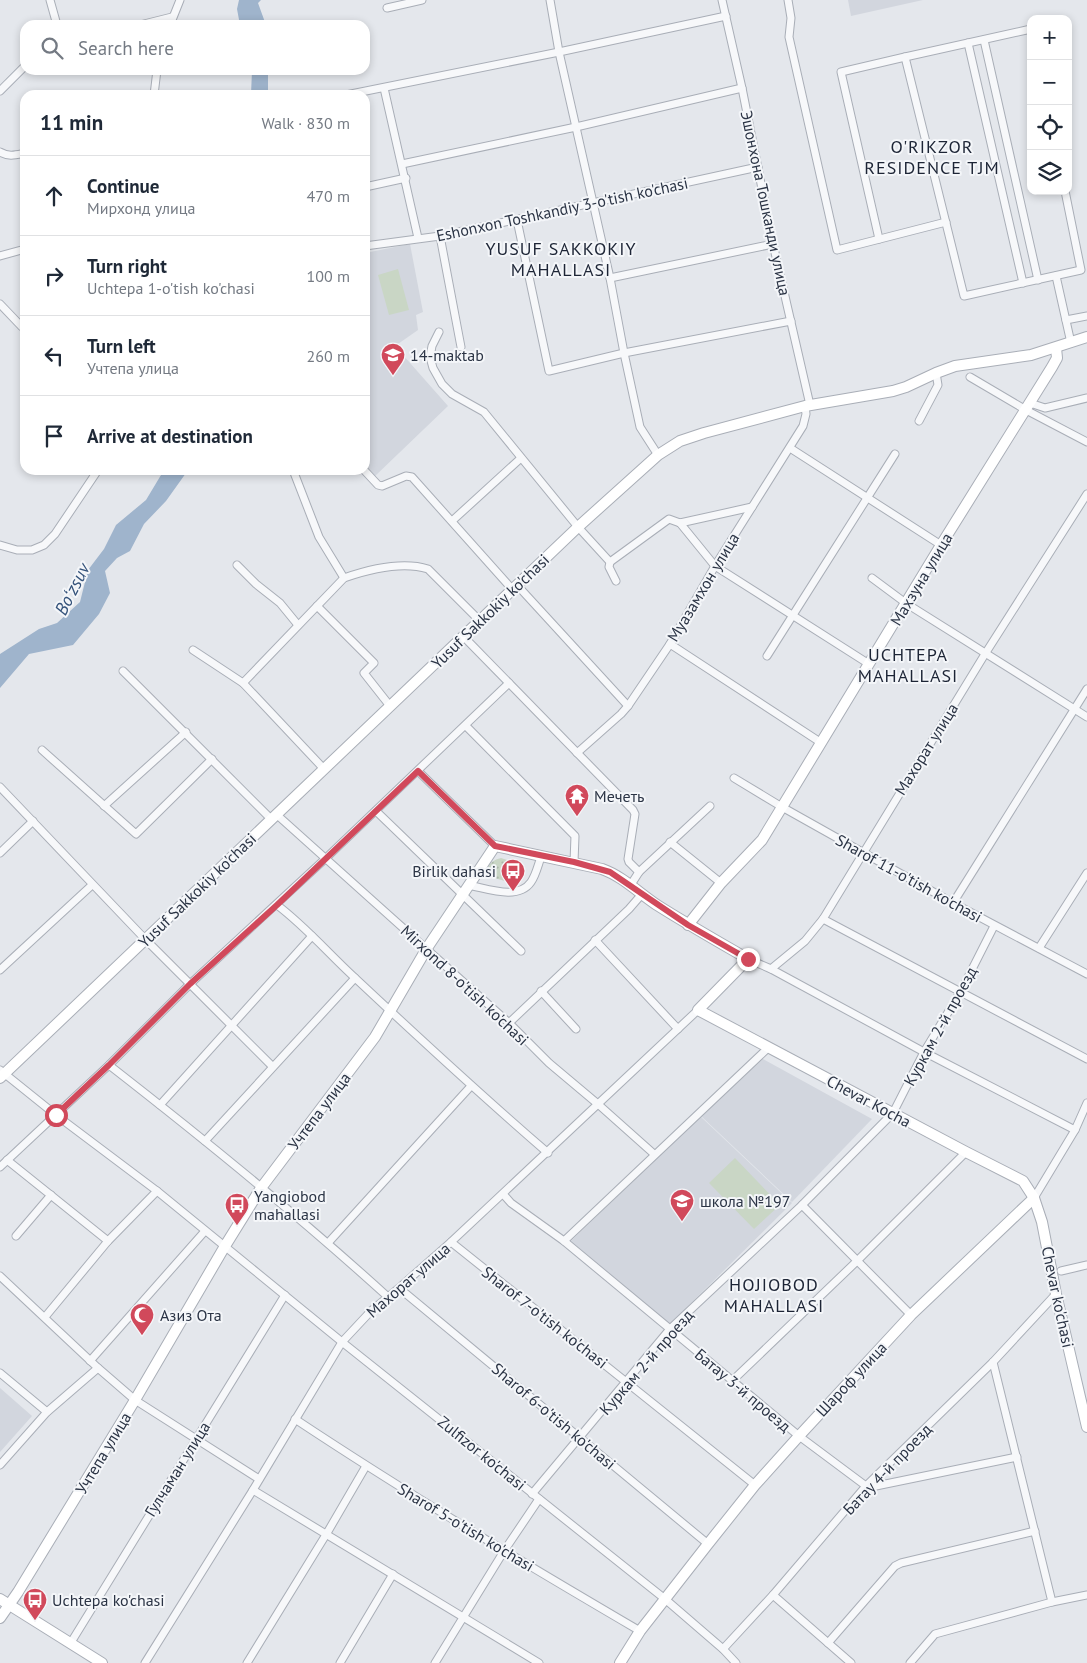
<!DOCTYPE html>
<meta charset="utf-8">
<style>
:root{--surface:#fff;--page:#f6f6f7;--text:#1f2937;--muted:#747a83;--line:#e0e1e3}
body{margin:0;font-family:"PT Sans",sans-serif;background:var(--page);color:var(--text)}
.controls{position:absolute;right:15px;top:15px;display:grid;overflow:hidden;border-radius:10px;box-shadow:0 2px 8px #0003}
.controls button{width:45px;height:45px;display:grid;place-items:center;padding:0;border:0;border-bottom:1px solid var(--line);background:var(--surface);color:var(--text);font:25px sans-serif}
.stop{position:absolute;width:15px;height:15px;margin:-11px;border:4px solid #d1495b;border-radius:50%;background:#fff}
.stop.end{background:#d1495b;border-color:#fff;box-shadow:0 1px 5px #0008}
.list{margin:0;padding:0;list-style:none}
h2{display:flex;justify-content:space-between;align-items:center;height:65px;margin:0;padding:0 20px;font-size:21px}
h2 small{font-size:16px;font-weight:400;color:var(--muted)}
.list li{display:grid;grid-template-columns:32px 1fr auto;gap:15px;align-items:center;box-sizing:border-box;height:80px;padding:0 20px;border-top:1px solid var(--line)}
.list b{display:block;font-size:19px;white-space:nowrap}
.list p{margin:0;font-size:16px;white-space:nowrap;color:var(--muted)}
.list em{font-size:16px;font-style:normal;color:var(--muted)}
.icon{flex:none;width:28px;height:28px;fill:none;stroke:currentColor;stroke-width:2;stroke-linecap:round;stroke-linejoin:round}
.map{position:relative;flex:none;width:1087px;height:1663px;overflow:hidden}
.search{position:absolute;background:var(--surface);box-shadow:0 2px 8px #0003;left:20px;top:20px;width:350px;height:55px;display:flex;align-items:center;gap:12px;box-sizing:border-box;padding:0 18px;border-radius:15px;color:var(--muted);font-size:19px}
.panel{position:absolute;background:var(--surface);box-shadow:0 2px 8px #0003;left:20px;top:90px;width:350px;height:385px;border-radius:15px}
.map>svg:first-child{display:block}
.built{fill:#d2d6de}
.grass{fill:url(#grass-dots)}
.park{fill:#c9d6c5}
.water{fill:#9fb4cc}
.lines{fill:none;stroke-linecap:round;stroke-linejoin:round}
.street-casing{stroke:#a9aeb7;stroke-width:9}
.secondary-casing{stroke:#a9aeb7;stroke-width:12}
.street{stroke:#f7f8fa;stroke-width:7}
.secondary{stroke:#fff;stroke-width:10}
.route{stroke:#d1495b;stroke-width:6}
.labels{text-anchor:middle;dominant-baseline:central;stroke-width:4;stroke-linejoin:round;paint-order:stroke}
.street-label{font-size:16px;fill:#2b3445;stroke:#f4f6f9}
.poi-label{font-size:16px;fill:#2b3445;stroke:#f4f6f9;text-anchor:start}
.neighbourhood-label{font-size:18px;letter-spacing:1px;fill:#1d2536;stroke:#f4f6f9}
.water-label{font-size:18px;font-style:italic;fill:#34527a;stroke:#f4f6f9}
</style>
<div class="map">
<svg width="1087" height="1663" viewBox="0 0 1087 1663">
<defs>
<pattern id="grass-dots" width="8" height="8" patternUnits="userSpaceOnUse" patternTransform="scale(1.25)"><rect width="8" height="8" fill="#c9d6c5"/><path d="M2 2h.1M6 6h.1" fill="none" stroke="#adb8ab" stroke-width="1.8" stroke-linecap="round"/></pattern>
</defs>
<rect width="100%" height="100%" fill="#e4e7ec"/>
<!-- built -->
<g class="built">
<polygon points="848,0 923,0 851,16"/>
<polygon points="410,244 423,312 416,315 418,330 395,346 448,406 374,477 365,467 365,253"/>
<polygon points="763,1059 872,1119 792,1202 701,1116"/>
<polygon points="700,1116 792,1203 670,1324 571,1241"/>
<polygon points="0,1388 32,1416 0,1452"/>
</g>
<!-- grass -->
<path class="grass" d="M501,858L519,864C524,869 523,876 519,881L512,883L491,877C483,867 492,860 501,858Z"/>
<!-- park -->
<g class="park">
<polygon points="398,269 409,310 389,315 378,275"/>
<polygon points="735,1158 780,1205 754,1229 709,1183"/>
</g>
<!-- water -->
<g class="water">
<polygon points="239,0 261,0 258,3 266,25 240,25 237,9"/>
<polygon points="252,70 268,70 268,95 251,95"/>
<polygon points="164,470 187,470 186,473 166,501 144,524 130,551 117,558 105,571 110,593 99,614 73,645 29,654 0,688 0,654 39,629 57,623 80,602 88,570 104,549 116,525 146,500"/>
</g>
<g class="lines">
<defs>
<g id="street">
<polyline points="50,0 57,25"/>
<polyline points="550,0 559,52 610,278 624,353 640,427 658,455"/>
<polyline points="722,0 742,88 773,244 810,405"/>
<polyline points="788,0 791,18 789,37 837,250 946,222"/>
<polyline points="387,8 422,0"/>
<polyline points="140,25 172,17"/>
<polyline points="170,25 180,0"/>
<polyline points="1031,29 905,57 964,296 1081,270 1065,191"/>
<polyline points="984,40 1038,280"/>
<polyline points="968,43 1023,283"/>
<polyline points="384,88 418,238"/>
<polyline points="0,91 25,66"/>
<polyline points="154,95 157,70"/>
<polyline points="346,95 559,52 726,16"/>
<path d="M0,152C9,157 15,155 25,153"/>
<polyline points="402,164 576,127 742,88"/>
<polyline points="365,187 406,178"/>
<polyline points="517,220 549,371 624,353 791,321"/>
<polyline points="440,236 461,347"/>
<polyline points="879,239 841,72 905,57"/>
<polyline points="365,246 440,236 758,167"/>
<polyline points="0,256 25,249"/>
<polyline points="1056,276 1071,343"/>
<polyline points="610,278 773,244"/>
<polyline points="0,304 22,327 25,327"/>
<polyline points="1066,320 1087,316"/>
<polyline points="439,332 432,346 430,357 433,368 442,384 452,394 484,412 578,527 610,562 609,567 616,581"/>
<polyline points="970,377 1026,410 1087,442"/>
<polyline points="1030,403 1045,408 1087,398"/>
<polyline points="919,421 938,385 936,373"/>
<polyline points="790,448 941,545"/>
<polyline points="293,470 319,537 344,578"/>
<polyline points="364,470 378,485 382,486 406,476 412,477 512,589"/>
<polyline points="452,521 521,458"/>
<polyline points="680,523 715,566 869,664"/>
<polyline points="0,545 17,550 32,550 44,545 55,534 98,470"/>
<polyline points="610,562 669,519 680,523 752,507"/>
<polyline points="237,565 256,584 280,603 298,625"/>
<polyline points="872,578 907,604 1087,717"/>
<polyline points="517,585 628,706"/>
<polyline points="317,606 374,663 364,673 390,706"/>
<polyline points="463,636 633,810 635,814 628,859 629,862 639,872"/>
<polyline points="670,644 820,742"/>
<polyline points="193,650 243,683 324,769"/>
<polyline points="767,656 895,454"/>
<polyline points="123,671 271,819"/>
<path d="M243,683L344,578C370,569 402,561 428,569L479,620"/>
<polyline points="466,726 575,836 574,862"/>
<polyline points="42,750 136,834 212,759"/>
<polyline points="577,753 621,714 628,706 670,644 715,566 803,426 806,414 805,406"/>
<polyline points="418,771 495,846"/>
<polyline points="734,778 782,807 953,903 1087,974"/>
<polyline points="0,787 145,939 272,1066"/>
<polyline points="104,806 186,732"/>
<polyline points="376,811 521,951"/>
<polyline points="276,814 509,1023 549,1063 599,1105 654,1154"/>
<polyline points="670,842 721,883"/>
<polyline points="0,853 33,821"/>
<path d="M468,885C486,888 518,901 531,882C536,875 538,865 541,857"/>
<polyline points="630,886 639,872 710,806"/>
<polyline points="953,903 1087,689"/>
<path d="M277,905C305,926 328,953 354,977C418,1037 482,1096 548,1153"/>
<polyline points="823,919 1087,1059"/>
<polyline points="595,940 678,1029"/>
<polyline points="1039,948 1087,873"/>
<polyline points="748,959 771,969 924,1052 1075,1130"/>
<polyline points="771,969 805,941 823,919 985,654 1087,494"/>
<polyline points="0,970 92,885"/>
<polyline points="541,991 576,1029"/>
<polyline points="509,1023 629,909 642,894"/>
<path d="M109,1065C204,1139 299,1216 388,1297"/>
<polyline points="0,1070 56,1115 157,1191 342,1342 665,1599 723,1649 736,1663"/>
<polyline points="160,1105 312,936"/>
<polyline points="205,1141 355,978"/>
<polyline points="7,1160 108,1241"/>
<polyline points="0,1167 109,1065 190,984 325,859 509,683"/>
<polyline points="503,1194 511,1203 564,1241 799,1436 866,1486 871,1487 1017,1457"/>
<polyline points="1034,1198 1075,1130 1087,1103"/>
<polyline points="802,1205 911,1315"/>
<polyline points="16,1236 51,1195"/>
<polyline points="564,1241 769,1047"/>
<polyline points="451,1242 755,1485"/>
<polyline points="328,1243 471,1086"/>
<polyline points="1061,1271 1087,1265"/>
<polyline points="0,1276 98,1368 135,1400 259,1479"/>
<polyline points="399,1288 708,1544"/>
<polyline points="45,1317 108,1241 157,1191"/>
<polyline points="90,1361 205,1231"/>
<polyline points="993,1362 1052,1602"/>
<polyline points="0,1373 47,1412"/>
<polyline points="732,1381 857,1261 966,1152"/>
<path d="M295,1419C408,1494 524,1563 640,1631"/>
<polyline points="0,1465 47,1412 98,1368"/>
<polyline points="253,1490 539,1663"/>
<polyline points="532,1494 670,1329 802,1205 893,1113 924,1052 961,991 994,926"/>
<polyline points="773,1595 851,1663"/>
<polyline points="828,1643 895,1566 901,1563 1035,1531"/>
<polyline points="70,1644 285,1295"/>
<polyline points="723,1649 773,1595 866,1486 993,1362 1056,1294"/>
<polyline points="145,1663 253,1490 342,1342 371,1311 399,1288 451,1242 698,1010"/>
<polyline points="247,1663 327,1533 366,1466"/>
<polyline points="340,1663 393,1574"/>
<polyline points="435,1663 504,1551 539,1499"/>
<polyline points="910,1663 935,1634 1052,1602 1087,1595"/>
</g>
<g id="secondary">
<polyline points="688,925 721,883 762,840 941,545 1052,367 1057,358 1056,348"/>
<polyline points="0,1078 578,527 658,455 680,441 704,433 805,406 893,391 906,387 936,373 955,366 1031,355 1087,337"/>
<polyline points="0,1599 102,1663"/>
<path d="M0,1618L18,1592L135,1400L225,1246L261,1188L375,1037L427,948L495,846L602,869C622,876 639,893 657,905C687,924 717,941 748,959L698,1010L966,1152L1023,1181L1034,1198L1042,1222L1056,1294L1087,1427"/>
<polyline points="620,1663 640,1631 708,1544 755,1485 799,1436 911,1315 1034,1198"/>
</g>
</defs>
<!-- street casing -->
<use href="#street" class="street-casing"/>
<!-- secondary casing -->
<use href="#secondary" class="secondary-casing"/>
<!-- street -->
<use href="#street" class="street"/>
<!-- secondary -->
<use href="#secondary" class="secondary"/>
</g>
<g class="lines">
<!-- route -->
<polyline class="route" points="56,1115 109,1065 190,984 277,905 418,771 495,846 574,862 610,872 688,925 748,959"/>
</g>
<!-- icons -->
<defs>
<symbol id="school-pin" viewBox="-11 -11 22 30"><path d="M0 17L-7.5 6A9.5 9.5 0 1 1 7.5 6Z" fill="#d1495b" stroke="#f4f6f9"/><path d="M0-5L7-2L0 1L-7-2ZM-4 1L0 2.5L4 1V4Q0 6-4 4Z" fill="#fff"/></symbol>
<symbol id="temple-pin" viewBox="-11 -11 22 30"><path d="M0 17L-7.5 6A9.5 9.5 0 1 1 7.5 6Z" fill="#d1495b" stroke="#f4f6f9"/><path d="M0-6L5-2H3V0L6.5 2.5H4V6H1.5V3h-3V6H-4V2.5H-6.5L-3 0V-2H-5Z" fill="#fff"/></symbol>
<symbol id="bus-pin" viewBox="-11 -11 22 30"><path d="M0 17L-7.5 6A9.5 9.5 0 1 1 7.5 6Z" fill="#d1495b" stroke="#f4f6f9"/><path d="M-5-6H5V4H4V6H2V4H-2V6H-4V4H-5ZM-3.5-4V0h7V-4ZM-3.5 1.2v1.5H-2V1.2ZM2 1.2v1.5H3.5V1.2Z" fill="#fff"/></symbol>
<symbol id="mosque-pin" viewBox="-11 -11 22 30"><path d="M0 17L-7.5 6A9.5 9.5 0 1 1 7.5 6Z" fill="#d1495b" stroke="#f4f6f9"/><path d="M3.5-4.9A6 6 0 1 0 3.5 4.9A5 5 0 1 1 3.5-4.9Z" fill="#fff"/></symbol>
</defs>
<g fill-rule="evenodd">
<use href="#school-pin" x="379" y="341" width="28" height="38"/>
<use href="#temple-pin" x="563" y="782" width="28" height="38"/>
<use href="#bus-pin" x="499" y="857" width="28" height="38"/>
<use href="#school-pin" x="668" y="1187" width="28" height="38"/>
<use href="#bus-pin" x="223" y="1191" width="28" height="38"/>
<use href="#mosque-pin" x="128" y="1301" width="28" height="38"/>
<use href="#bus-pin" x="21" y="1586" width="28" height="38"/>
</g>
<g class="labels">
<!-- street labels -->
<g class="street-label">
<text transform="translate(766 203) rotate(78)">Эшонхона Тошканди улица</text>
<text transform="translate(562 209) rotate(-12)">Eshonxon Toshkandiy 3-o'tish ko'chasi</text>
<text transform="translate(921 579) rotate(-59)">Махзуна улица</text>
<text transform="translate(703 587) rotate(-59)">Муазамхон улица</text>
<text transform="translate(490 611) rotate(-44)">Yusuf Sakkokiy ko'chasi</text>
<text transform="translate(926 749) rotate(-58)">Махорат улица</text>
<text transform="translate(909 878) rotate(29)">Sharof 11-o'tish ko'chasi</text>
<text transform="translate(197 890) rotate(-44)">Yusuf Sakkokiy ko'chasi</text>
<text transform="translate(465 985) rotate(43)">Mirxond 8-o'tish ko'chasi</text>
<text transform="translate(940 1026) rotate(-61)">Куркам 2-й проезд</text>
<text transform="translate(869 1101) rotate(28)">Chevar Kocha</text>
<text transform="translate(319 1111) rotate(-53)">Учтепа улица</text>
<text transform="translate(408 1280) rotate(-41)">Махорат улица</text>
<text transform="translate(1058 1297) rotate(78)">Chevar ko'chasi</text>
<text transform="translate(545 1317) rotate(38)">Sharof 7-o'tish ko'chasi</text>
<text transform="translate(646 1362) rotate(-49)">Куркам 2-й проезд</text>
<text transform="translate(851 1379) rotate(-47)">Шароф улица</text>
<text transform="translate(743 1390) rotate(40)">Батау 3-й проезд</text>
<text transform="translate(554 1416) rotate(40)">Sharof 6-o'tish ko'chasi</text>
<text transform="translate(103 1453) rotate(-59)">Учтепа улица</text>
<text transform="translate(482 1453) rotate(39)">Zulfizor ko'chasi</text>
<text transform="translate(177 1469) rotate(-58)">Гулчаман улица</text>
<text transform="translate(887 1469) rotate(-46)">Батау 4-й проезд</text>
<text transform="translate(466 1527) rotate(31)">Sharof 5-o'tish ko'chasi</text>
</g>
<!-- poi labels -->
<g class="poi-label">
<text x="410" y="355">14-maktab</text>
<text x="594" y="796">Мечеть</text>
<text x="496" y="871" text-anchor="end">Birlik dahasi</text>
<text x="254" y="1196">Yangiobod<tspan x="254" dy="18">mahallasi</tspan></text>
<text x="700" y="1201">школа №197</text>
<text x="160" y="1315">Азиз Ота</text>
<text x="52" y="1600">Uchtepa ko'chasi</text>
</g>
<!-- neighbourhood labels -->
<g class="neighbourhood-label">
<text x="932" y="146">O'RIKZOR<tspan x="932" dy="21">RESIDENCE TJM</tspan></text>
<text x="561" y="248">YUSUF SAKKOKIY<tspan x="561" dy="21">MAHALLASI</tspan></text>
<text x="908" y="654">UCHTEPA<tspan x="908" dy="21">MAHALLASI</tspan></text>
<text x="774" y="1284">HOJIOBOD<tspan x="774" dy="21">MAHALLASI</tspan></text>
</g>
<!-- water labels -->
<g class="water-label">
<text transform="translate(72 589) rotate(-63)">Boʻzsuv</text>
</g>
</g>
</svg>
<div class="controls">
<button>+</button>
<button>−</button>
<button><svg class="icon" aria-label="locate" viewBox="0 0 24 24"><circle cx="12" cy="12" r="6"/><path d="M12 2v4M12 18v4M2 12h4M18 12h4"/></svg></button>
<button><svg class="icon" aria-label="layers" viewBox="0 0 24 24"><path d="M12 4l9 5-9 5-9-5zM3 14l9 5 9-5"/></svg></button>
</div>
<div class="stop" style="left:56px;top:1115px"></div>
<div class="stop end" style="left:748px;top:959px"></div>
<div class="search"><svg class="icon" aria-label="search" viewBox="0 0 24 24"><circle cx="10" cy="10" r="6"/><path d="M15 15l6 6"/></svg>Search here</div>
<section class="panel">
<h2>11 min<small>Walk · 830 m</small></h2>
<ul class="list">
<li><svg class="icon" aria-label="ahead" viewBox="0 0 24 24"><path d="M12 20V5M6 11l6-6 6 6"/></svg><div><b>Continue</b><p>Мирхонд улица</p></div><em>470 m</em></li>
<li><svg class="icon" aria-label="right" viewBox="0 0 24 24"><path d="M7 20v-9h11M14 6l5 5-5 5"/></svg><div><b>Turn right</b><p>Uchtepa 1-o'tish ko'chasi</p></div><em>100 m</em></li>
<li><svg class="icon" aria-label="left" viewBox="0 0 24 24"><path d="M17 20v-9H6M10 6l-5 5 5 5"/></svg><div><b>Turn left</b><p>Учтепа улица</p></div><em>260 m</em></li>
<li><svg class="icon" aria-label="arrive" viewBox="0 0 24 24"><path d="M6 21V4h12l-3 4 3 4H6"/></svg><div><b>Arrive at destination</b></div></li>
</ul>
</section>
</div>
